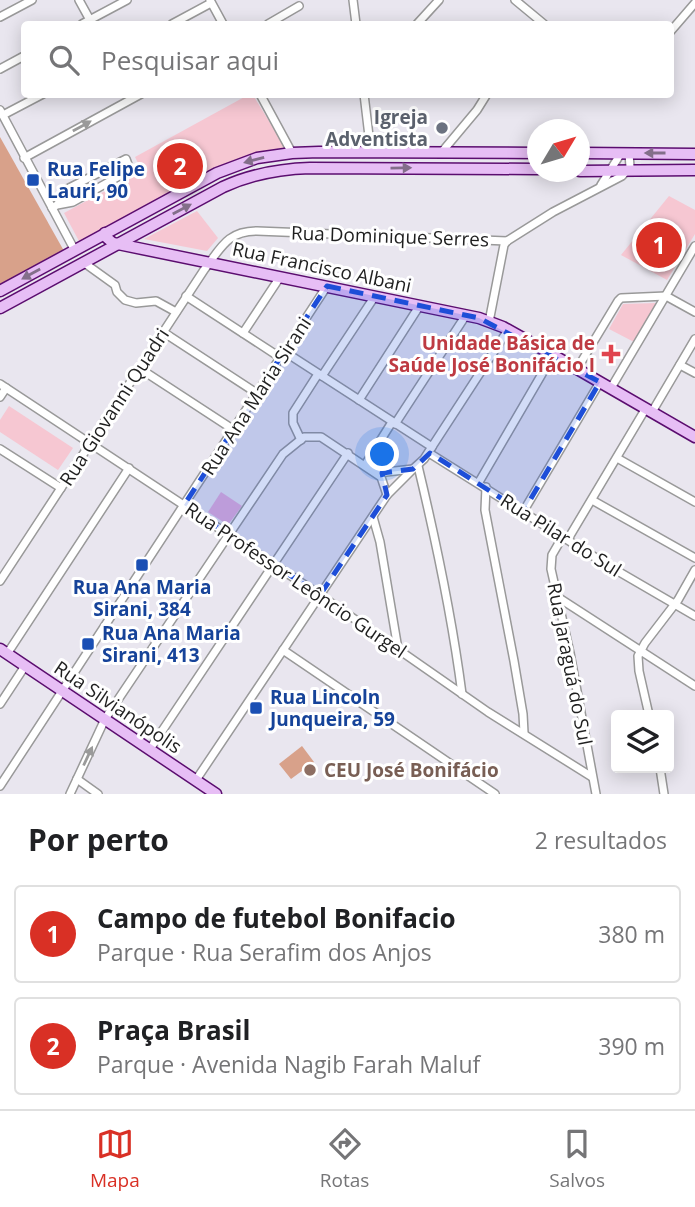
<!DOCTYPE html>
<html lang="pt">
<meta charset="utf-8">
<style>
:root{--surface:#fff;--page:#f6f6f6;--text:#202124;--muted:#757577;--line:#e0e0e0;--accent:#d93025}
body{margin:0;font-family:"Open Sans",sans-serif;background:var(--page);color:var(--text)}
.controls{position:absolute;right:21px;bottom:21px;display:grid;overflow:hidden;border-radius:7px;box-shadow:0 4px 18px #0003}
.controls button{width:63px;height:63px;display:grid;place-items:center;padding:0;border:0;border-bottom:2px solid var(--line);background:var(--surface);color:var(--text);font:35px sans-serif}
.compass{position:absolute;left:527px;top:119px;width:63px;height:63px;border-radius:50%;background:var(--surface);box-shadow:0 4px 18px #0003;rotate:52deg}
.you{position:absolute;left:383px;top:455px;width:24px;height:24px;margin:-18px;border:5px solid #fff;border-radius:50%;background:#1a73e8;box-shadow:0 0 0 10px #1a73e833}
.badge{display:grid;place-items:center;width:46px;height:46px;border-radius:50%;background:var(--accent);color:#fff;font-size:23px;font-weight:700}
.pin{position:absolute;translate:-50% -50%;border:4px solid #fff;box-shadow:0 2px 7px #0006}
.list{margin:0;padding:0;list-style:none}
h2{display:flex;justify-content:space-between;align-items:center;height:91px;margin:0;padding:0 28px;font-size:30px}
h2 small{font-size:23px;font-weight:400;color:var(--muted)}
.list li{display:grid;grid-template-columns:46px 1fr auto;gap:21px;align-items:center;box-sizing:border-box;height:98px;margin:0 14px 14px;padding:0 14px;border:2px solid var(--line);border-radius:7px}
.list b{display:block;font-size:26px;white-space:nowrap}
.list p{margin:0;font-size:23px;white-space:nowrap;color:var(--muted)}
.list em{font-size:23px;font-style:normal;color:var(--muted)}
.icon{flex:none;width:38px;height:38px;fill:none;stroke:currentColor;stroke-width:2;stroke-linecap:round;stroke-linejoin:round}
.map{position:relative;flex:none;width:695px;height:794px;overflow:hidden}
.search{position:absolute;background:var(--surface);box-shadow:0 4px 18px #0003;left:21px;right:21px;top:21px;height:77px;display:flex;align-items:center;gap:18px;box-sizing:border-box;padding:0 24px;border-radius:7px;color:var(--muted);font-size:26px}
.sheet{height:315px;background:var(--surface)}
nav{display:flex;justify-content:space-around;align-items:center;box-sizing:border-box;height:98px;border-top:2px solid var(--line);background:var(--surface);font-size:19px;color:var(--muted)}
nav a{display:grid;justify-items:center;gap:4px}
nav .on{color:var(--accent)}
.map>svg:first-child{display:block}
.grass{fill:#e5b0db}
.park{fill:#f6c7d2}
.pitch{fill:#d8a18a}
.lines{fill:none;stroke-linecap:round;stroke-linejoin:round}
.street-casing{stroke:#999;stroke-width:10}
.secondary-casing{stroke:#5b0d6f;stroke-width:13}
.street{stroke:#fff;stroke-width:7}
.secondary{stroke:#e7bef5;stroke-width:10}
.oneway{fill:#9a9a9a}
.oneway2{fill:#836e8a}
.marked{fill:#1d4ed8;fill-opacity:0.2;stroke:#1d4ed8;stroke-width:5;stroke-dasharray:14 9;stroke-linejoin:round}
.worship-dot{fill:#6b7280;stroke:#fff;stroke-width:2.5}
.transit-dot{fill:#1a4fb4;stroke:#fff;stroke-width:2.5}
.health-dot{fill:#e0444e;stroke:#fff;stroke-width:2.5}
.education-dot{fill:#8d6e63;stroke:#fff;stroke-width:2.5}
.labels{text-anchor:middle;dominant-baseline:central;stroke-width:6;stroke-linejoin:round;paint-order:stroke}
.worship-label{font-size:19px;font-weight:bold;fill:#5b616d;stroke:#fff;text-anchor:end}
.transit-label{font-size:19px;font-weight:bold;fill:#164399;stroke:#fff;text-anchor:start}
.street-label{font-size:19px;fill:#1f1f1f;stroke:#fff}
.health-label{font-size:19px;font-weight:bold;fill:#be3a42;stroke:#fff;text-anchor:end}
.education-label{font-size:19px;font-weight:bold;fill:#785e54;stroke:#fff;text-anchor:start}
</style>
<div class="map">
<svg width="695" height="794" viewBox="0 0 695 794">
<rect width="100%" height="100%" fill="#e9e6ef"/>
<!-- grass -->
<polygon class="grass" points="221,492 242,506 228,525 208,512"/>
<!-- park -->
<g class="park">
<polygon points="248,95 253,95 285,147 230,162 80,243 64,213 142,171 135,157"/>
<polygon points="669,196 695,210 695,234 667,280 621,255"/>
<polygon points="197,211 218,238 207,251 144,239"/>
<polygon points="656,303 634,342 609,329 623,304"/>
<polygon points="9,406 73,448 58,470 0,432 0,420"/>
</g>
<!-- pitch -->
<g class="pitch">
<polygon points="0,137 64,251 0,286"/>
<polygon points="302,746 314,762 291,779 279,764"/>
</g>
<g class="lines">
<defs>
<g id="street">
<polyline points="79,0 90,20"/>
<polyline points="210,0 223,24"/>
<polyline points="353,0 356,24"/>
<polyline points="515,0 544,24"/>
<polyline points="0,17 32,0"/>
<polyline points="82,24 127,0"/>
<polyline points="172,24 211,3"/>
<polyline points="268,24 299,6"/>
<polyline points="417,24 439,0"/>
<polyline points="670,32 695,3"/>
<polyline points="0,69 24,56"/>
<polyline points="260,94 292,153"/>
<polyline points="364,94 371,153"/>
<polyline points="0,110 74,249"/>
<polyline points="3,115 43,94"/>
<polyline points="441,153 477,110 487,94"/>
<polyline points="24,158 141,94"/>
<polyline points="601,185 621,153"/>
<polyline points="52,208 57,205 73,202 130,170 126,159 69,188 57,205"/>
<polyline points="83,262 115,285 117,292 125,300 136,303 156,301 176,312"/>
<polyline points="186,296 281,358"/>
<polyline points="489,322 504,245 507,241 553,212 622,176 630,167 629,153"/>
<polyline points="163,332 258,394"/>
<polyline points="243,333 280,277"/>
<polyline points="285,352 432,447"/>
<polyline points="680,365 695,373"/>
<polyline points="139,368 234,430"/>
<polyline points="577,369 618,301 621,298 666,296 695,312"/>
<polyline points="322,376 375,296"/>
<polyline points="0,384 320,595 488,712 592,777"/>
<polyline points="611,388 695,246"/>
<polyline points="0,397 6,388"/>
<polyline points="359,400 420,305"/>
<polyline points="652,412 695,339"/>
<polyline points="395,424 466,315"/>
<polyline points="301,440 293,423 293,413 318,374"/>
<polyline points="0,449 61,488"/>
<polyline points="429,453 609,566 695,616"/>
<polyline points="617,458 695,502"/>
<polyline points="365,465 392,422"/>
<path d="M418,466C436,541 452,617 462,694"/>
<polyline points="377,473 413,469 424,459 508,330"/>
<polyline points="479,482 553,355"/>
<polyline points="486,487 485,510 514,661 523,714 524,733"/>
<polyline points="592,500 695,558"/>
<polyline points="523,512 600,382"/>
<polyline points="373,517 380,542 398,649"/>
<polyline points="563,536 552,555 551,569 570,653 596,794"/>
<polyline points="568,539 646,408"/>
<path d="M0,581L204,270C221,248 227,231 257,231L507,241"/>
<polyline points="559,598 695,686"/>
<polyline points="283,650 495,794"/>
<polyline points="7,654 129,468"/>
<polyline points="0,704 25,666"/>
<polyline points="649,715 639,671 638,656 645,643 678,600 695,570"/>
<polyline points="150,749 348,453"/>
<polyline points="660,768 664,794"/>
<polyline points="77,779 98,794"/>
<polyline points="196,780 387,495 413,469"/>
<polyline points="0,786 327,286"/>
<polyline points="70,794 105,719 283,454 304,437 321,437 381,477 387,495"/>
</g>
<g id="secondary">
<polyline points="580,153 695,154"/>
<polyline points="580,171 695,170"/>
<polyline points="105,233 107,238 113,243 479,318 503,327 546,351 695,437"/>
<polyline points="0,291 217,173 257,158 292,153 319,152 538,153"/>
<path d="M0,308L223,187C251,174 279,169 310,168L538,169"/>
<polyline points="0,649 216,794"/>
</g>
</defs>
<!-- street casing -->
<use href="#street" class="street-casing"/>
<!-- secondary casing -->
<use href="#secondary" class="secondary-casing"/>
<!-- street -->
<use href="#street" class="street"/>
<!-- secondary -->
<use href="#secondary" class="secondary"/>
</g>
<!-- one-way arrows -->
<defs><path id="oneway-solid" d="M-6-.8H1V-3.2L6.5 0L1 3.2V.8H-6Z" transform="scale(1.75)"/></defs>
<g class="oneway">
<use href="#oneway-solid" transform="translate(82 126) rotate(-29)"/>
<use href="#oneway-solid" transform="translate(88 756) rotate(-65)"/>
</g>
<g class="oneway2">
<use href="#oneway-solid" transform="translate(655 153) rotate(-180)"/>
<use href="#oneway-solid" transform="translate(254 160) rotate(165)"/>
<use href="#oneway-solid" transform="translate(401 168) rotate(-1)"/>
<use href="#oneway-solid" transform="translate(182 209) rotate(-28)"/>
<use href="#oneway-solid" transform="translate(31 274) rotate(151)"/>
</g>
<!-- marked area -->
<path class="marked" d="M327,286L479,318L600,382L523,512L430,453L413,469L382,473L387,495L320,595L184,505Z"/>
<!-- markers -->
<circle class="worship-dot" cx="442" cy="128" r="7"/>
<g class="transit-dot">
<rect x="26" y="173" width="14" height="14" rx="3.5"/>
<rect x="135" y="558" width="14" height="14" rx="3.5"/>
<rect x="81" y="637" width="14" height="14" rx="3.5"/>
<rect x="249" y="701" width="14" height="14" rx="3.5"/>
</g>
<path class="health-dot" d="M607.5 343.5h7v7h7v7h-7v7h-7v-7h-7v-7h7z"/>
<circle class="education-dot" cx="310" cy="770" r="7"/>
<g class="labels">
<!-- worship labels -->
<g class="worship-label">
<text x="428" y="117">Igreja<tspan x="428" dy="22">Adventista</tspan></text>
</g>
<!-- transit labels -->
<g class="transit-label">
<text x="47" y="169">Rua Felipe<tspan x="47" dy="22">Lauri, 90</tspan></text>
<text x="142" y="587" text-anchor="middle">Rua Ana Maria<tspan x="142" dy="22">Sirani, 384</tspan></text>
<text x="102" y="633">Rua Ana Maria<tspan x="102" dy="22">Sirani, 413</tspan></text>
<text x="270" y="697">Rua Lincoln<tspan x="270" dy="22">Junqueira, 59</tspan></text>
</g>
<!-- street labels -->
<g class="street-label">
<text transform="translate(390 236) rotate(2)">Rua Dominique Serres</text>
<text transform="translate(322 267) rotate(12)">Rua Francisco Albani</text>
<text transform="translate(256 396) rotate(-57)">Rua Ana Maria Sirani</text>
<text transform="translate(114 407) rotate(-57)">Rua Giovanni Quadri</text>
<text transform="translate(561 535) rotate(32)">Rua Pilar do Sul</text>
<text transform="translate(296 580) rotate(34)">Rua Professor Leôncio Gurgel</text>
<text transform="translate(570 664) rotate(79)">Rua Jaraguá do Sul</text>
<text transform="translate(118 707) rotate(34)">Rua Silvianópolis</text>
</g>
<!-- health labels -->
<g class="health-label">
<text x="595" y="343">Unidade Básica de<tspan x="595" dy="22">Saúde José Bonifácio I</tspan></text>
</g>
<!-- education labels -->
<g class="education-label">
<text x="324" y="770">CEU José Bonifácio</text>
</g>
</g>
</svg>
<div class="controls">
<button><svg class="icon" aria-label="layers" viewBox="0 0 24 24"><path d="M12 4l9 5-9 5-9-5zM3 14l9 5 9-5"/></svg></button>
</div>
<svg class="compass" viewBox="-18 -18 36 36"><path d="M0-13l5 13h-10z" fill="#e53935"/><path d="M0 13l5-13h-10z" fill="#757577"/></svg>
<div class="you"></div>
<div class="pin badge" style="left:659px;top:245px">1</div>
<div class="pin badge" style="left:180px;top:166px">2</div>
<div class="search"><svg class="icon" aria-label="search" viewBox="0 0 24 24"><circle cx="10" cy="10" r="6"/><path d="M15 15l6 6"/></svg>Pesquisar aqui</div>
</div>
<section class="sheet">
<h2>Por perto<small>2 resultados</small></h2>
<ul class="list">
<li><span class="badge">1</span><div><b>Campo de futebol Bonifacio</b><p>Parque · Rua Serafim dos Anjos</p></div><em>380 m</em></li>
<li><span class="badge">2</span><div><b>Praça Brasil</b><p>Parque · Avenida Nagib Farah Maluf</p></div><em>390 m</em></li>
</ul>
</section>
<nav>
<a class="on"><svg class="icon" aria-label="map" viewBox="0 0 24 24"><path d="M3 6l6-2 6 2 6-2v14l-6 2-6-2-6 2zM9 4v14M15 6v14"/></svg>Mapa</a>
<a><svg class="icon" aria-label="directions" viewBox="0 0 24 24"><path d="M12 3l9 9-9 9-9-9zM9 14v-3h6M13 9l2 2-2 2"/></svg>Rotas</a>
<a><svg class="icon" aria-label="saved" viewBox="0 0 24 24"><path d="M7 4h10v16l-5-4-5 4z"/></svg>Salvos</a>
</nav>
